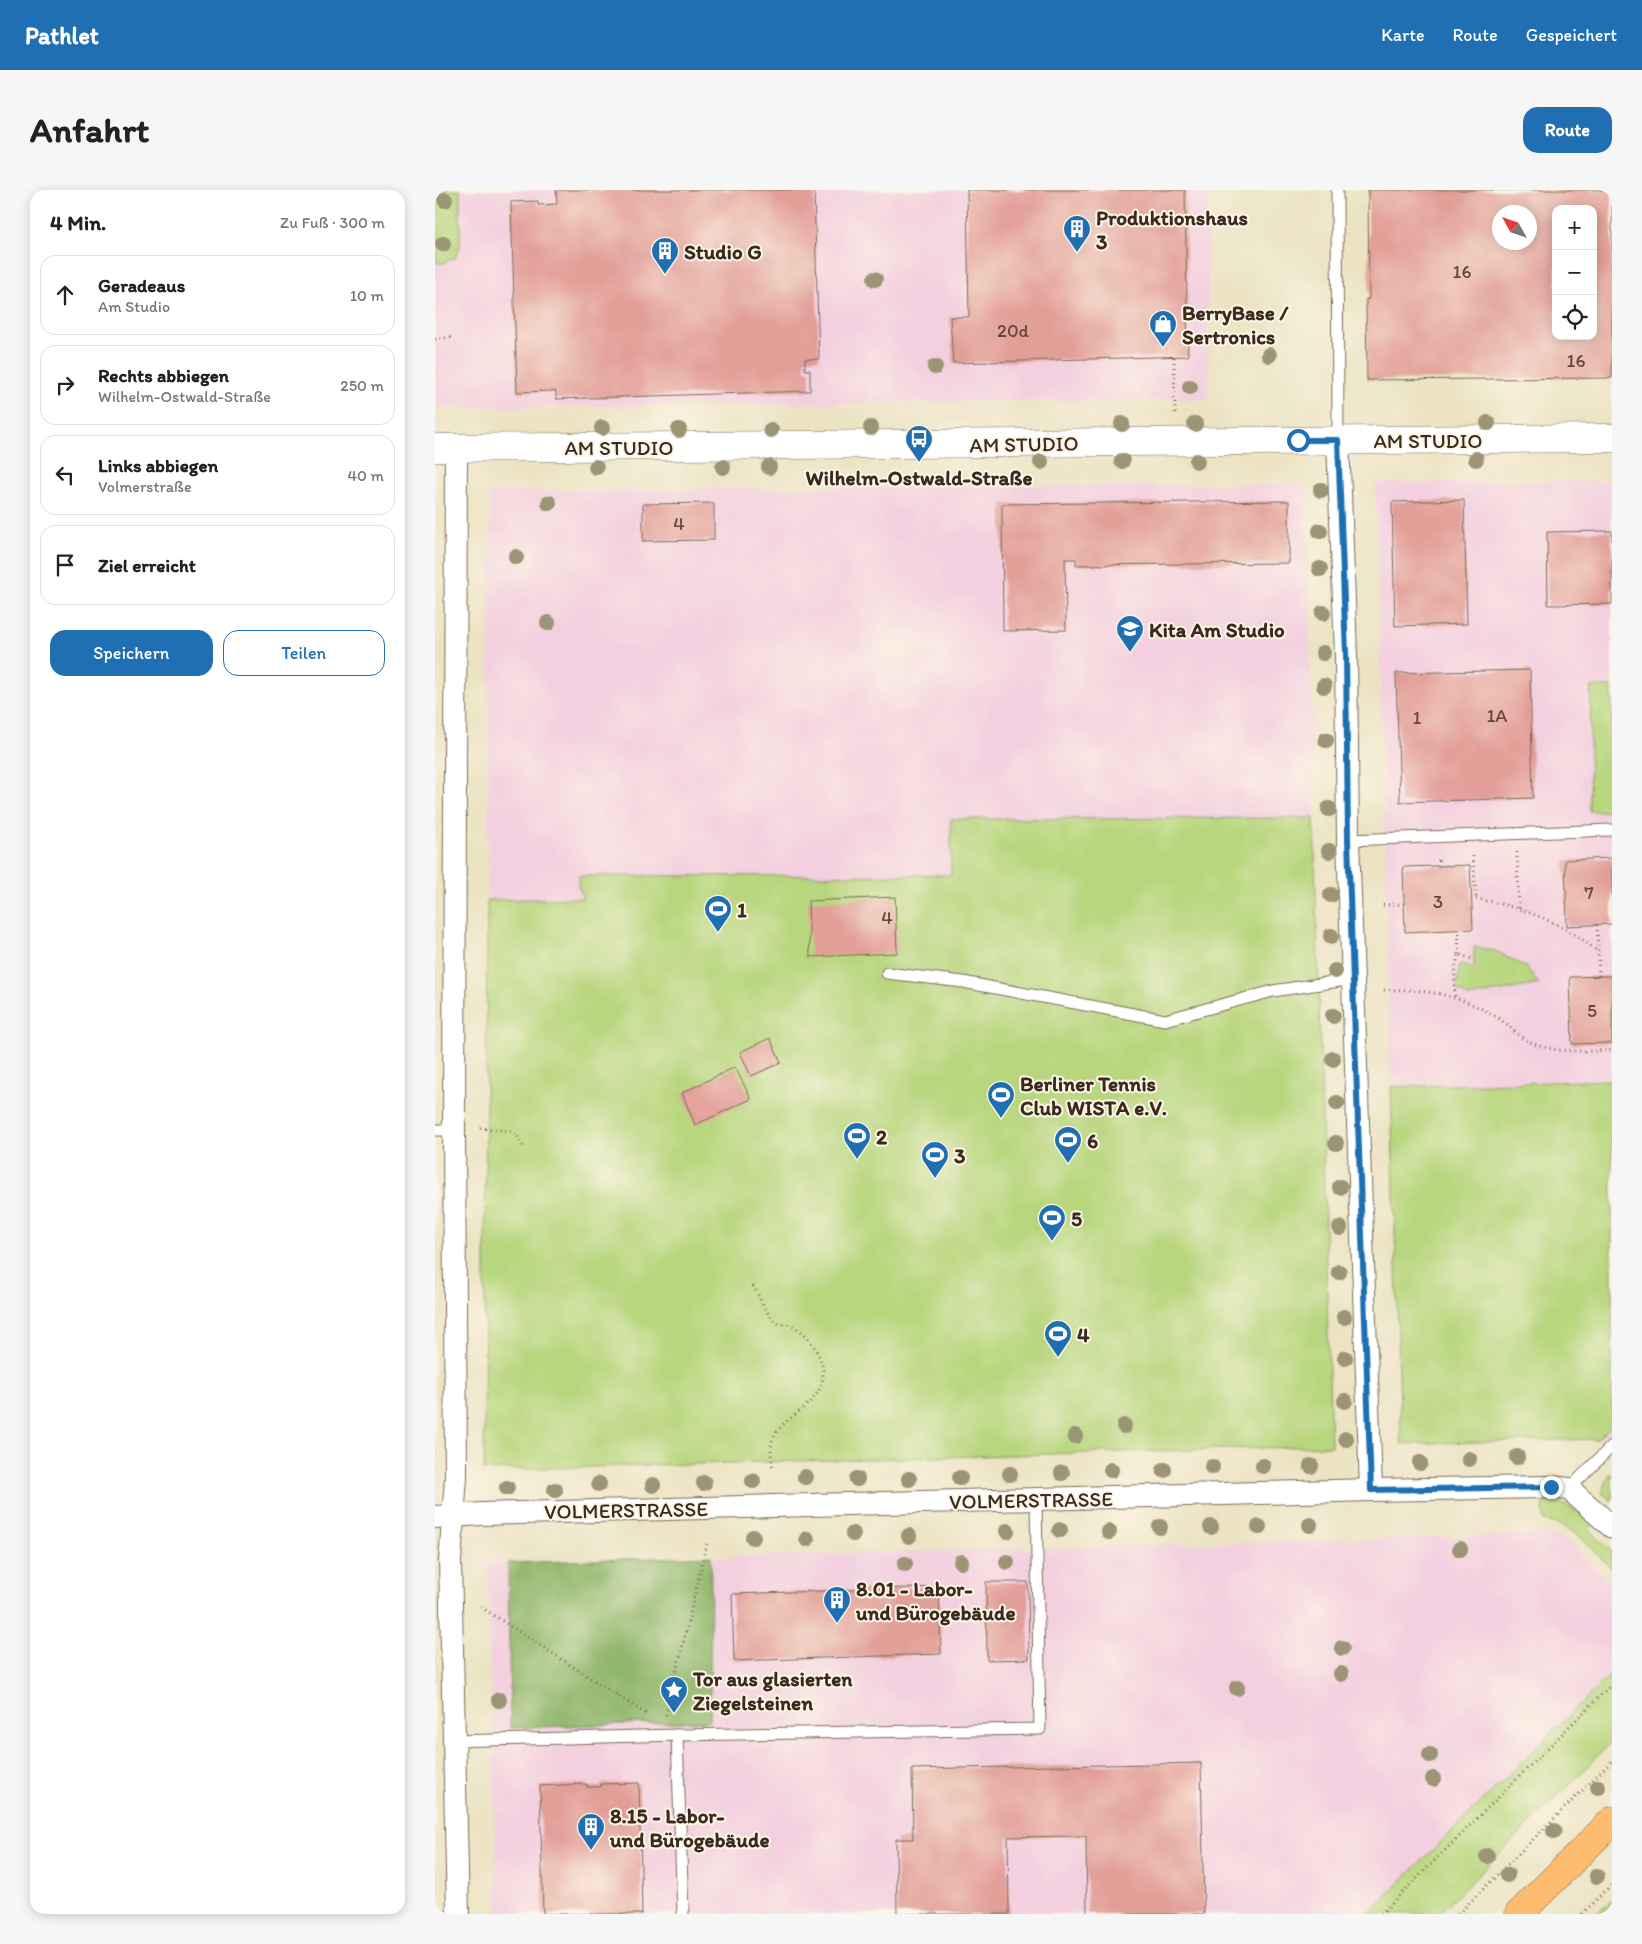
<!DOCTYPE html>
<html lang="de">
<meta charset="utf-8">
<style>
:root{--surface:#fff;--page:#f6f6f6;--text:#222;--muted:#767676;--line:#e0e0e0;--accent:#1f6fb2}
body{margin:0;font-family:Itim,sans-serif;background:var(--page);color:var(--text)}
.controls{position:absolute;right:15px;top:15px;display:grid;overflow:hidden;border-radius:10px;box-shadow:0 2px 12px #0003}
.controls button{width:45px;height:45px;display:grid;place-items:center;padding:0;border:0;border-bottom:1px solid var(--line);background:var(--surface);color:var(--text);font:25px sans-serif}
.compass{position:absolute;left:1057px;top:15px;width:45px;height:45px;border-radius:50%;background:var(--surface);box-shadow:0 2px 12px #0003;rotate:310deg}
.stop{position:absolute;width:15px;height:15px;margin:-11px;border:4px solid #1f6fb2;border-radius:50%;background:#fff}
.stop.end{background:#1f6fb2;border-color:#fff;box-shadow:0 1px 5px #0008}
.list{margin:0;padding:0;list-style:none}
h2{display:flex;justify-content:space-between;align-items:center;height:65px;margin:0;padding:0 20px;font-size:21px}
h2 small{font-size:16px;font-weight:400;color:var(--muted)}
.list li{display:grid;grid-template-columns:32px 1fr auto;gap:15px;align-items:center;box-sizing:border-box;height:80px;margin:0 10px 10px;padding:0 10px;border:1px solid var(--line);border-radius:15px}
.list b{display:block;font-size:19px;white-space:nowrap}
.list p{margin:0;font-size:16px;white-space:nowrap;color:var(--muted)}
.list em{font-size:16px;font-style:normal;color:var(--muted)}
.actions{display:flex;gap:10px;padding:15px 20px}
.actions a{flex:1;padding:11px 0;border:1px solid var(--accent);border-radius:15px;text-align:center;font-size:18px;color:var(--accent)}
.actions .main{background:var(--accent);color:#fff}
.icon{flex:none;width:28px;height:28px;fill:none;stroke:currentColor;stroke-width:2;stroke-linecap:round;stroke-linejoin:round}
.map{position:relative;flex:none;width:1177px;height:1724px;overflow:hidden;border-radius:15px}
header{display:flex;align-items:center;gap:30px;box-sizing:border-box;height:70px;padding:0 25px;background:var(--accent);color:#fff}
header strong{font-size:24px}
nav{display:flex;gap:28px;margin-inline-start:auto;font-size:18px}
.intro{display:flex;align-items:center;justify-content:space-between;box-sizing:border-box;height:120px;padding:0 30px}
h1{margin:0;font-size:35px}
.button{padding:12px 22px;border-radius:15px;background:var(--accent);color:#fff;font-size:18px;font-weight:700}
main{display:flex;gap:30px;padding:0 30px}
aside{flex:1;background:var(--surface);border-radius:15px;box-shadow:0 2px 12px #0003}
.map>svg:first-child{display:block}
.built{fill:#f3cfdf}
.green{fill:#b7d67d;stroke:#79804e}
.forest{fill:#91b76c;stroke:#667045}
.building{fill:#e29f98;fill-rule:evenodd}
.lines{fill:none;stroke-linecap:round;stroke-linejoin:round}
.service-casing{stroke:#796b57;stroke-width:13}
.minor-casing{stroke:#796b57;stroke-width:24}
.tertiary-casing{stroke:#796b57;stroke-width:29}
.primary-casing{stroke:#796b57;stroke-width:29}
.path{stroke:#796b57;stroke-width:3;stroke-dasharray:1 4;stroke-linecap:butt}
.service{stroke:#fff;stroke-width:11}
.minor{stroke:#fff;stroke-width:22}
.tertiary{stroke:#fff;stroke-width:28}
.primary{stroke:#febc70;stroke-width:28}
.tree{fill:#9b9575}
.route{stroke:#1f6fb2;stroke-width:6}
.labels{text-anchor:middle;dominant-baseline:central;stroke-width:4;stroke-linejoin:round;paint-order:stroke}
.number-label{font-size:19px;fill:#65473c}
.poi-label{font-size:21px;font-weight:bold;fill:#3b2a1e;stroke:#fcf5e5;text-anchor:start}
.street-label{font-size:21px;fill:#3b2a1e;stroke:#fcf5e5}
</style>
<header>
<strong>Pathlet</strong>
<nav><a>Karte</a><a>Route</a><a>Gespeichert</a></nav>
</header>
<div class="intro"><h1>Anfahrt</h1><a class="button">Route</a></div>
<main>
<aside>
<h2>4 Min.<small>Zu Fuß · 300 m</small></h2>
<ul class="list">
<li><svg class="icon" aria-label="ahead" viewBox="0 0 24 24"><path d="M12 20V5M6 11l6-6 6 6"/></svg><div><b>Geradeaus</b><p>Am Studio</p></div><em>10 m</em></li>
<li><svg class="icon" aria-label="right" viewBox="0 0 24 24"><path d="M7 20v-9h11M14 6l5 5-5 5"/></svg><div><b>Rechts abbiegen</b><p>Wilhelm-Ostwald-Straße</p></div><em>250 m</em></li>
<li><svg class="icon" aria-label="left" viewBox="0 0 24 24"><path d="M17 20v-9H6M10 6l-5 5 5 5"/></svg><div><b>Links abbiegen</b><p>Volmerstraße</p></div><em>40 m</em></li>
<li><svg class="icon" aria-label="arrive" viewBox="0 0 24 24"><path d="M6 21V4h12l-3 4 3 4H6"/></svg><div><b>Ziel erreicht</b></div></li>
</ul>
<div class="actions"><a class="main">Speichern</a><a>Teilen</a></div>
</aside>
<div class="map">
<svg width="1177" height="1724" viewBox="0 0 1177 1724">
<rect width="100%" height="100%" fill="#fcf5e5"/>
<filter id="ink" filterUnits="userSpaceOnUse"><feTurbulence type="fractalNoise" baseFrequency=".02" numOctaves="2"/><feDisplacementMap in="SourceGraphic" scale="10" xChannelSelector="R" yChannelSelector="G"/><feConvolveMatrix kernelMatrix="1 2 1 2 8 2 1 2 1" color-interpolation-filters="sRGB"/></filter>
<filter id="wash" filterUnits="userSpaceOnUse"><feTurbulence type="fractalNoise" baseFrequency=".0096" numOctaves="4" result="noise"/><feDisplacementMap in="SourceGraphic" scale="20" xChannelSelector="R" yChannelSelector="G"/><feGaussianBlur stdDeviation="1.12" result="paint"/><feColorMatrix in="noise" values="0 0 0 0 0 0 0 0 0 0 0 0 0 0 0 0 0 1.4 0 .05"/><feComposite in="paint" operator="in"/></filter>
<g filter="url(#wash)">
<rect width="100%" height="100%" fill="#ebe3c2"/>
<!-- built -->
<g class="built">
<polygon points="0,0 772,0 774,209 0,218"/>
<polygon points="1177,291 1177,1263 1163,1249 966,1254 940,293"/>
<polygon points="871,294 896,1256 49,1280 55,301"/>
<polygon points="1113,1344 1124,1346 1133,1351 1177,1395 1177,1483 933,1724 63,1724 52,1374"/>
</g>
<!-- green -->
<g class="green">
<polygon points="0,0 25,0 25,57 20,68 8,73 0,72"/>
<polygon points="1156,497 1177,497 1177,621 1154,621"/>
<polygon points="879,628 896,1256 49,1280 52,710 148,708 143,696 144,686 516,685 516,629"/>
<polygon points="1039,757 1061,761 1092,778 1104,794 1033,807 1021,799 1025,774 1039,777"/>
<polygon points="1177,890 1177,1235 1163,1249 966,1254 956,897"/>
<polygon points="1175,1283 1177,1285 1177,1311 1167,1303"/>
<path d="M1107,1311C1129,1312 1143,1320 1160,1333L1154,1339L1177,1362V1379C1155,1357 1141,1335 1109,1331Z"/>
<polygon points="1177,1483 1177,1552 1004,1724 933,1724"/>
<polygon points="1177,1709 1177,1724 1162,1724"/>
</g>
<!-- forest -->
<polygon class="forest" points="276,1366 275,1531 75,1538 73,1373"/>
<g id="blocks">
<!-- building -->
<g class="building">
<polygon points="121,0 379,0 384,169 370,169 370,180 375,180 375,201 121,209 121,201 82,202 76,12 103,11 103,15 122,14"/>
<polygon points="532,0 750,0 753,166 518,173 515,127 534,127"/>
<path d="M933,0H1177V188L932,190L931,109H934ZM1121,19H1158V146H1121ZM1064,22H1094V52H1064Z"/>
<polygon points="1029,310 1032,434 960,436 957,312"/>
<polygon points="854,311 854,373 641,375 641,369 630,369 631,440 568,441 567,314"/>
<polygon points="279,313 279,350 208,351 208,314"/>
<polygon points="1177,341 1177,414 1113,415 1112,342"/>
<polygon points="1095,480 1098,608 965,612 961,483"/>
<polygon points="1177,668 1177,734 1132,736 1130,670"/>
<polygon points="1035,675 1038,739 970,742 968,677"/>
<polygon points="460,707 462,763 375,767 373,711"/>
<polygon points="1177,786 1177,853 1137,854 1135,787"/>
<polygon points="335,848 346,873 316,886 305,862"/>
<polygon points="300,877 316,909 260,935 247,903"/>
<polygon points="551,1392 593,1392 594,1469 552,1470"/>
<polygon points="504,1397 506,1464 299,1471 297,1404"/>
<polygon points="766,1573 769,1724 652,1724 651,1646 573,1647 574,1724 462,1724 461,1649 478,1649 477,1579"/>
<polygon points="204,1593 207,1724 108,1724 105,1596 152,1594 152,1597 166,1597 166,1594"/>
</g>
</g>
</g>
<g filter="url(#ink)">
<use href="#blocks" fill-opacity="0" stroke="#796b57" stroke-width="1"/>
<g class="lines">
<defs>
<g id="service">
<polyline points="902,0 903,250"/>
<polyline points="913,650 1177,640"/>
<polyline points="452,783 528,792 730,830 838,801 918,789"/>
<polyline points="0,940 19,940"/>
<polyline points="1134,1299 1177,1256"/>
<polyline points="242,1545 605,1539 601,1310"/>
<polyline points="20,1551 242,1545 248,1724"/>
</g>
<g id="minor">
<polyline points="903,250 911,464 913,650 936,1300"/>
<polyline points="21,258 19,940 21,1287 15,1371 23,1724"/>
<polyline points="0,1327 47,1324 936,1300 1116,1297 1134,1299 1177,1337"/>
</g>
<polyline id="tertiary" points="0,258 1177,248"/>
<polyline id="primary" points="1084,1724 1177,1631"/>
</defs>
<!-- service casing -->
<use href="#service" class="service-casing"/>
<!-- minor casing -->
<use href="#minor" class="minor-casing"/>
<!-- tertiary casing -->
<use href="#tertiary" class="tertiary-casing"/>
<!-- primary casing -->
<use href="#primary" class="primary-casing"/>
<!-- path -->
<g class="path">
<polyline points="0,149 19,147"/>
<polyline points="739,167 740,224"/>
<polyline points="1082,662 1084,719"/>
<polyline points="1038,666 1041,708"/>
<polyline points="1003,676 1004,667"/>
<path d="M1036,708C1082,715 1129,732 1163,762"/>
<polyline points="948,715 969,714"/>
<polyline points="1162,735 1164,786"/>
<polyline points="1023,764 1024,739"/>
<path d="M949,800C992,798 1030,806 1066,830C1075,836 1083,846 1093,851C1118,864 1150,861 1177,860"/>
<polyline points="1020,806 1019,790 1023,764 1039,770"/>
<polyline points="45,938 76,941 82,945 88,956"/>
<path d="M318,1096C324,1106 330,1121 338,1129C344,1136 348,1133 355,1135C371,1139 389,1168 388,1184C387,1217 346,1226 338,1249C334,1259 337,1269 338,1279"/>
<polyline points="46,1417 211,1524"/>
<polyline points="231,1525 272,1353"/>
<polyline points="946,1724 1177,1494"/>
<polyline points="1023,1724 1177,1571"/>
<polyline points="1147,1724 1177,1694"/>
</g>
<!-- service -->
<use href="#service" class="service"/>
<!-- minor -->
<use href="#minor" class="minor"/>
<!-- tertiary -->
<use href="#tertiary" class="tertiary"/>
<!-- primary -->
<use href="#primary" class="primary"/>
</g>
<!-- trees -->
<g class="tree">
<circle cx="10" cy="10" r="8"/>
<circle cx="8" cy="54" r="8"/>
<circle cx="440" cy="89" r="8"/>
<circle cx="834" cy="165" r="8"/>
<circle cx="500" cy="177" r="8"/>
<circle cx="755" cy="197" r="8"/>
<circle cx="1053" cy="233" r="8"/>
<circle cx="687" cy="234" r="8"/>
<circle cx="760" cy="234" r="8"/>
<circle cx="167" cy="238" r="8"/>
<circle cx="436" cy="238" r="8"/>
<circle cx="244" cy="240" r="8"/>
<circle cx="336" cy="240" r="8"/>
<circle cx="1041" cy="269" r="8"/>
<circle cx="687" cy="271" r="8"/>
<circle cx="762" cy="271" r="8"/>
<circle cx="606" cy="272" r="8"/>
<circle cx="161" cy="277" r="8"/>
<circle cx="288" cy="277" r="8"/>
<circle cx="334" cy="277" r="8"/>
<circle cx="886" cy="300" r="8"/>
<circle cx="114" cy="313" r="8"/>
<circle cx="885" cy="341" r="8"/>
<circle cx="81" cy="367" r="8"/>
<circle cx="885" cy="379" r="8"/>
<circle cx="888" cy="423" r="8"/>
<circle cx="113" cy="433" r="8"/>
<circle cx="888" cy="463" r="8"/>
<circle cx="889" cy="496" r="8"/>
<circle cx="891" cy="550" r="8"/>
<circle cx="894" cy="619" r="8"/>
<circle cx="894" cy="661" r="8"/>
<circle cx="896" cy="705" r="8"/>
<circle cx="896" cy="746" r="8"/>
<circle cx="900" cy="781" r="8"/>
<circle cx="898" cy="826" r="8"/>
<circle cx="898" cy="869" r="8"/>
<circle cx="902" cy="913" r="8"/>
<circle cx="901" cy="953" r="8"/>
<circle cx="905" cy="997" r="8"/>
<circle cx="905" cy="1038" r="8"/>
<circle cx="904" cy="1082" r="8"/>
<circle cx="909" cy="1127" r="8"/>
<circle cx="910" cy="1168" r="8"/>
<circle cx="910" cy="1211" r="8"/>
<circle cx="689" cy="1236" r="8"/>
<circle cx="640" cy="1246" r="8"/>
<circle cx="911" cy="1249" r="8"/>
<circle cx="1082" cy="1267" r="8"/>
<circle cx="1034" cy="1269" r="8"/>
<circle cx="985" cy="1273" r="8"/>
<circle cx="828" cy="1276" r="8"/>
<circle cx="876" cy="1276" r="8"/>
<circle cx="777" cy="1277" r="8"/>
<circle cx="676" cy="1280" r="8"/>
<circle cx="729" cy="1280" r="8"/>
<circle cx="627" cy="1283" r="8"/>
<circle cx="575" cy="1284" r="8"/>
<circle cx="370" cy="1287" r="8"/>
<circle cx="525" cy="1288" r="8"/>
<circle cx="422" cy="1289" r="8"/>
<circle cx="474" cy="1289" r="8"/>
<circle cx="318" cy="1291" r="8"/>
<circle cx="269" cy="1293" r="8"/>
<circle cx="164" cy="1294" r="8"/>
<circle cx="218" cy="1295" r="8"/>
<circle cx="72" cy="1298" r="8"/>
<circle cx="120" cy="1300" r="8"/>
<circle cx="875" cy="1335" r="8"/>
<circle cx="725" cy="1337" r="8"/>
<circle cx="776" cy="1337" r="8"/>
<circle cx="824" cy="1337" r="8"/>
<circle cx="625" cy="1340" r="8"/>
<circle cx="572" cy="1341" r="8"/>
<circle cx="674" cy="1342" r="8"/>
<circle cx="418" cy="1344" r="8"/>
<circle cx="474" cy="1346" r="8"/>
<circle cx="318" cy="1347" r="8"/>
<circle cx="372" cy="1349" r="8"/>
<circle cx="1025" cy="1359" r="8"/>
<circle cx="526" cy="1372" r="8"/>
<circle cx="572" cy="1372" r="8"/>
<circle cx="470" cy="1374" r="8"/>
<circle cx="907" cy="1458" r="8"/>
<circle cx="906" cy="1484" r="8"/>
<circle cx="802" cy="1498" r="8"/>
<circle cx="64" cy="1510" r="8"/>
<circle cx="995" cy="1565" r="8"/>
<circle cx="998" cy="1589" r="8"/>
<circle cx="1163" cy="1597" r="8"/>
<circle cx="1119" cy="1641" r="8"/>
<circle cx="1052" cy="1666" r="8"/>
<circle cx="1072" cy="1685" r="8"/>
<circle cx="1162" cy="1686" r="8"/>
</g>
</g>
<g class="lines" filter="url(#ink)">
<!-- route -->
<polyline class="route" points="863,250 903,250 911,464 913,650 936,1300 1116,1297"/>
</g>
<!-- icons -->
<defs>
<symbol id="building-pin" viewBox="-11 -11 22 30"><path d="M0 17L-7.5 6A9.5 9.5 0 1 1 7.5 6Z" fill="#1f6fb2" stroke="#fcf5e5"/><path d="M-4-6H4V6H1V3H-1V6H-4ZM-2.5-4.3h1.7v1.8h-1.7ZM.8-4.3h1.7v1.8H.8ZM-2.5-1h1.7V.8h-1.7ZM.8-1h1.7V.8H.8Z" fill="#fff"/></symbol>
<symbol id="shop-pin" viewBox="-11 -11 22 30"><path d="M0 17L-7.5 6A9.5 9.5 0 1 1 7.5 6Z" fill="#1f6fb2" stroke="#fcf5e5"/><path d="M-5-2.5h2.3a2.7 3.5 0 0 1 5.4 0H5L5.5 6h-11ZM-1.5-2.5h3a1.5 2.3 0 0 0-3 0Z" fill="#fff"/></symbol>
<symbol id="bus-pin" viewBox="-11 -11 22 30"><path d="M0 17L-7.5 6A9.5 9.5 0 1 1 7.5 6Z" fill="#1f6fb2" stroke="#fcf5e5"/><path d="M-5-6H5V4H4V6H2V4H-2V6H-4V4H-5ZM-3.5-4V0h7V-4ZM-3.5 1.2v1.5H-2V1.2ZM2 1.2v1.5H3.5V1.2Z" fill="#fff"/></symbol>
<symbol id="school-pin" viewBox="-11 -11 22 30"><path d="M0 17L-7.5 6A9.5 9.5 0 1 1 7.5 6Z" fill="#1f6fb2" stroke="#fcf5e5"/><path d="M0-5L7-2L0 1L-7-2ZM-4 1L0 2.5L4 1V4Q0 6-4 4Z" fill="#fff"/></symbol>
<symbol id="stadium-pin" viewBox="-11 -11 22 30"><path d="M0 17L-7.5 6A9.5 9.5 0 1 1 7.5 6Z" fill="#1f6fb2" stroke="#fcf5e5"/><path d="M0-5a6.5 5 0 1 0 0 10a6.5 5 0 1 0 0-10ZM-3.5-1.8h7v3.6h-7Z" fill="#fff"/></symbol>
<symbol id="sight-pin" viewBox="-11 -11 22 30"><path d="M0 17L-7.5 6A9.5 9.5 0 1 1 7.5 6Z" fill="#1f6fb2" stroke="#fcf5e5"/><path d="M0-6L1.8-2.2L6-1.7L2.9 1.2L3.7 5.4L0 3.3L-3.7 5.4L-2.9 1.2L-6-1.7L-1.8-2.2Z" fill="#fff"/></symbol>
</defs>
<g fill-rule="evenodd">
<use href="#building-pin" x="626" y="23" width="32" height="43"/>
<use href="#building-pin" x="214" y="45" width="32" height="43"/>
<use href="#shop-pin" x="712" y="118" width="32" height="43"/>
<use href="#bus-pin" x="468" y="233" width="32" height="43"/>
<use href="#school-pin" x="679" y="423" width="32" height="43"/>
<use href="#stadium-pin" x="267" y="703" width="32" height="43"/>
<use href="#stadium-pin" x="550" y="889" width="32" height="43"/>
<use href="#stadium-pin" x="406" y="930" width="32" height="43"/>
<use href="#stadium-pin" x="617" y="934" width="32" height="43"/>
<use href="#stadium-pin" x="484" y="949" width="32" height="43"/>
<use href="#stadium-pin" x="601" y="1012" width="32" height="43"/>
<use href="#stadium-pin" x="607" y="1128" width="32" height="43"/>
<use href="#building-pin" x="386" y="1394" width="32" height="43"/>
<use href="#sight-pin" x="223" y="1484" width="32" height="43"/>
<use href="#building-pin" x="140" y="1621" width="32" height="43"/>
</g>
<g class="labels">
<!-- number labels -->
<g class="number-label">
<text x="1027" y="81">16</text>
<text x="578" y="140">20d</text>
<text x="1141" y="170">16</text>
<text x="244" y="333">4</text>
<text x="1062" y="525">1A</text>
<text x="982" y="527">1</text>
<text x="1154" y="702">7</text>
<text x="1003" y="711">3</text>
<text x="452" y="727">4</text>
<text x="1157" y="820">5</text>
</g>
<!-- poi labels -->
<g class="poi-label">
<text x="661" y="27">Produktionshaus<tspan x="661" dy="24">3</tspan></text>
<text x="249" y="61">Studio G</text>
<text x="747" y="122">BerryBase /<tspan x="747" dy="24">Sertronics</tspan></text>
<text x="484" y="287" text-anchor="middle">Wilhelm-Ostwald-Straße</text>
<text x="714" y="439">Kita Am Studio</text>
<text x="302" y="719">1</text>
<text x="585" y="893">Berliner Tennis<tspan x="585" dy="24">Club WISTA e.V.</tspan></text>
<text x="441" y="946">2</text>
<text x="652" y="950">6</text>
<text x="519" y="965">3</text>
<text x="636" y="1028">5</text>
<text x="642" y="1144">4</text>
<text x="421" y="1398">8.01 - Labor-<tspan x="421" dy="24">und Bürogebäude</tspan></text>
<text x="258" y="1488">Tor aus glasierten<tspan x="258" dy="24">Ziegelsteinen</tspan></text>
<text x="175" y="1625">8.15 - Labor-<tspan x="175" dy="24">und Bürogebäude</tspan></text>
</g>
<!-- street labels -->
<g class="street-label">
<text x="993" y="250">AM STUDIO</text>
<text transform="translate(589 254) rotate(-1)">AM STUDIO</text>
<text x="184" y="257">AM STUDIO</text>
<text transform="translate(596 1310) rotate(-1)">VOLMERSTRASSE</text>
<text transform="translate(191 1320) rotate(-1)">VOLMERSTRASSE</text>
</g>
</g>
</svg>
<div class="controls">
<button>+</button>
<button>−</button>
<button><svg class="icon" aria-label="locate" viewBox="0 0 24 24"><circle cx="12" cy="12" r="6"/><path d="M12 2v4M12 18v4M2 12h4M18 12h4"/></svg></button>
</div>
<svg class="compass" viewBox="-18 -18 36 36"><path d="M0-13l5 13h-10z" fill="#e53935"/><path d="M0 13l5-13h-10z" fill="#767676"/></svg>
<div class="stop" style="left:863px;top:250px"></div>
<div class="stop end" style="left:1116px;top:1297px"></div>
</div>
</main>
